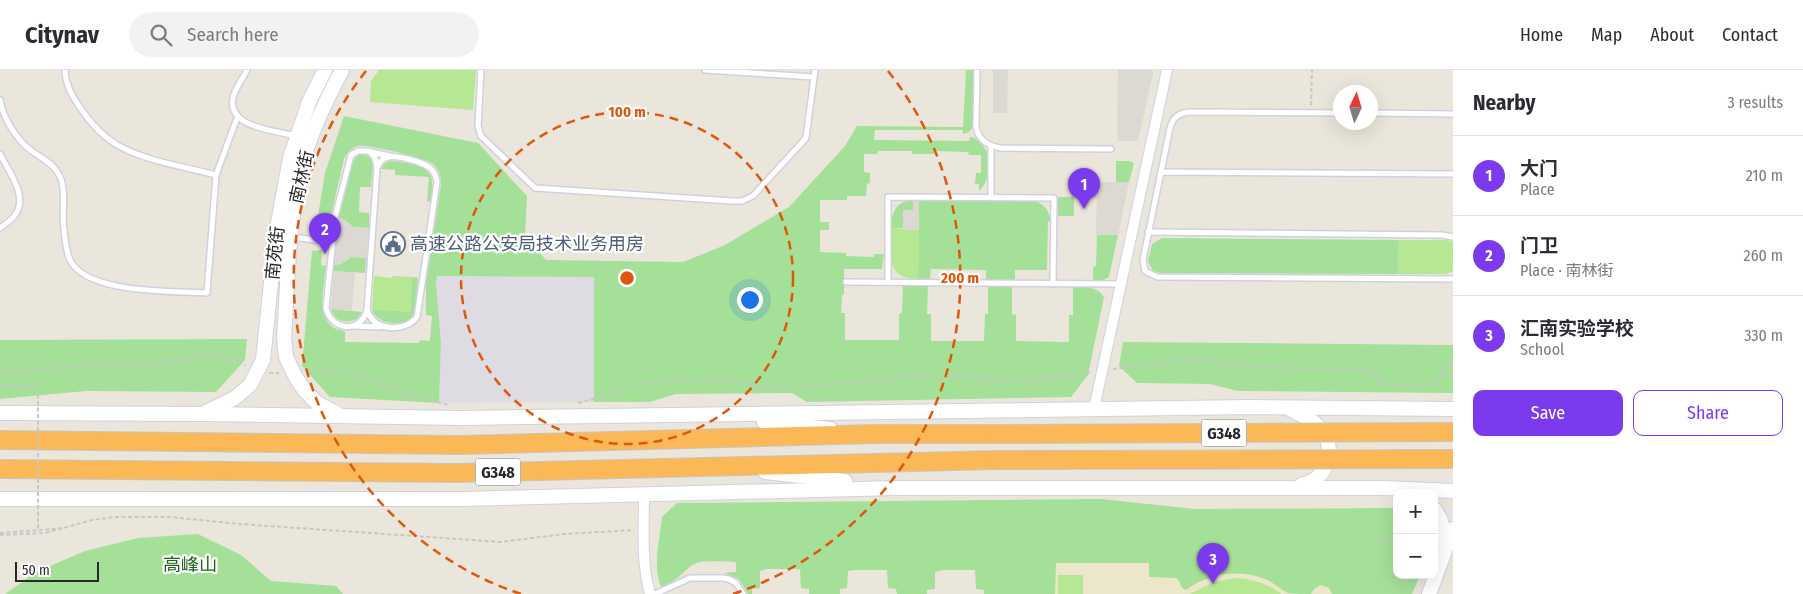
<!DOCTYPE html>
<meta charset="utf-8">
<style>
:root{--surface:#fff;--page:#f2f2f3;--text:#2b2b33;--muted:#7c7c81;--line:#e1e1e2;--accent:#7c3aed}
body{margin:0;font-family:"Fira Sans Condensed","Noto Sans SC",sans-serif;background:var(--page);color:var(--text)}
.controls{position:absolute;right:15px;bottom:15px;display:grid;overflow:hidden;border-radius:10px;box-shadow:0 5px 20px #0002}
.controls button{width:45px;height:45px;display:grid;place-items:center;padding:0;border:0;border-bottom:1px solid var(--line);background:var(--surface);color:var(--text);font:25px sans-serif}
.compass{position:absolute;left:1333px;top:15px;width:45px;height:45px;border-radius:50%;background:var(--surface);box-shadow:0 5px 20px #0002;rotate:4deg}
.scale{position:absolute;left:15px;bottom:12px;width:84px;box-sizing:border-box;padding-left:5px;border:2px solid #292929;border-top:0;font-size:14px;line-height:18px;white-space:nowrap;color:#292929;-webkit-text-stroke:4px #fff;paint-order:stroke}
.you{position:absolute;left:749px;top:229px;width:18px;height:18px;margin:-12px;border:4px solid #fff;border-radius:50%;background:#1a73e8;box-shadow:0 0 0 8px #1a73e833}
.badge{display:grid;place-items:center;width:32px;height:32px;border-radius:50%;background:var(--accent);color:#fff;font-size:16px;font-weight:700}
.pin{position:absolute;translate:-50% -41px;filter:drop-shadow(0 1px 2px #0008)}
.pin::after{content:'';position:absolute;top:26px;width:18px;height:15px;background:inherit;clip-path:polygon(0 0,100% 0,50% 100%)}
.list{margin:0;padding:0;list-style:none}
h2{display:flex;justify-content:space-between;align-items:center;height:65px;margin:0;padding:0 20px;font-size:21px}
h2 small{font-size:16px;font-weight:400;color:var(--muted)}
.list li{display:grid;grid-template-columns:32px 1fr auto;gap:15px;align-items:center;box-sizing:border-box;height:80px;padding:0 20px;border-top:1px solid var(--line)}
.list b{display:block;font-size:19px;white-space:nowrap}
.list p{margin:0;font-size:16px;white-space:nowrap;color:var(--muted)}
.list em{font-size:16px;font-style:normal;color:var(--muted)}
.actions{display:flex;gap:10px;padding:15px 20px}
.actions a{flex:1;padding:11px 0;border:1px solid var(--accent);border-radius:10px;text-align:center;font-size:18px;color:var(--accent)}
.actions .main{background:var(--accent);color:#fff}
.icon{flex:none;width:28px;height:28px;fill:none;stroke:currentColor;stroke-width:2;stroke-linecap:round;stroke-linejoin:round}
.map{position:relative;flex:none;width:1453px;height:524px;overflow:hidden}
header{display:flex;align-items:center;gap:30px;box-sizing:border-box;height:70px;padding:0 25px;background:var(--surface);border-bottom:1px solid var(--line)}
header strong{font-size:24px}
nav{display:flex;gap:28px;margin-inline-start:auto;font-size:18px}
.search{width:350px;height:45px;background:var(--page);display:flex;align-items:center;gap:12px;box-sizing:border-box;padding:0 18px;border-radius:28px;color:var(--muted);font-size:19px}
main{display:flex}
aside{flex:1;background:var(--surface)}
.map>svg:first-child{display:block}
.industrial{fill:#dfdbe3}
.education{fill:#ece7ca}
.green{fill:#a5e098}
.pitch{fill:#b6e894}
.plaza{fill:#dbd9d1}
.lines{fill:none;stroke-linecap:round;stroke-linejoin:round}
.lane-casing{stroke:#d0d0e1;stroke-width:8}
.street-casing{stroke:#d0d0e1;stroke-width:12}
.secondary-casing{stroke:#d0d0e1;stroke-width:16}
.highway-casing{stroke:#c7c7c7;stroke-width:20}
.path{stroke:#c7c7c7;stroke-width:2;stroke-dasharray:4 2.5;stroke-linecap:butt}
.lane{stroke:#fff;stroke-width:5}
.street{stroke:#fff;stroke-width:10}
.secondary{stroke:#fff;stroke-width:14}
.highway{stroke:#fab857;stroke-width:18}
.highway-bridge-casing{stroke:#c7c7c7;stroke-width:20;stroke-linecap:butt}
.path-bridge{stroke:#c7c7c7;stroke-width:2;stroke-dasharray:4 2.5;stroke-linecap:butt}
.highway-bridge{stroke:#fab857;stroke-width:18}
.ring{fill:none;stroke:#de570d;stroke-width:2.5;stroke-dasharray:9 6}
.labels{text-anchor:middle;dominant-baseline:central;stroke-width:4.5;stroke-linejoin:round;paint-order:stroke}
.shield{fill:#fff;stroke:#696969;stroke-width:1}
.shield-label{font-size:16px;font-weight:bold;fill:#292929}
.street-label{font-size:18px;fill:#292929;stroke:#fff}
.service-label{font-size:18px;fill:#4e5e75;stroke:#fff;text-anchor:start}
.park-label{font-size:18px;fill:#1f631b;stroke:#fff}
.centre{fill:#de570d;stroke:#fff;stroke-width:2.5}
.ring-label{font-size:15px;text-anchor:middle;font-weight:bold;fill:#de570d;stroke:#fff;stroke-width:4.5;stroke-linejoin:round;paint-order:stroke}
</style>
<header>
<strong>Citynav</strong>
<div class="search"><svg class="icon" aria-label="search" viewBox="0 0 24 24"><circle cx="10" cy="10" r="6"/><path d="M15 15l6 6"/></svg>Search here</div>
<nav><a>Home</a><a>Map</a><a>About</a><a>Contact</a></nav>
</header>
<main>
<div class="map">
<svg width="1453" height="524" viewBox="0 0 1453 524">
<rect width="100%" height="100%" fill="#ebe6db"/>
<!-- industrial -->
<polygon class="industrial" points="437,206 594,207 594,332 439,333 441,273 436,213"/>
<!-- education -->
<polygon class="education" points="1055,493 1369,493 1367,524 1055,524"/>
<!-- green -->
<g class="green">
<path d="M966,0H974L973,56L969,62L963,64V60H875L874,70L969,71L970,67L975,68C979,71 983,75 986,80C992,91 989,113 979,121V114H975L976,103H981V85H969L968,82L934,81V84H912V81H878L877,84H864V102L870,103V113L867,114L866,126H847V130H820V152H829V160H820V182L846,183V186L874,187V184H884L882,199H844V225H842L841,243H845V270H899V244L902,243L903,216H928L927,244H931V271H984L985,244H988V216L1012,217V244L1016,245V271L1069,272V245H1073V217C1085,217 1097,216 1104,227L1088,305L1071,327L807,332L792,323L676,324L650,332H594V207L437,206L436,213L441,273L439,333L330,327L302,296L312,181L322,180L321,195L326,196C324,217 313,258 345,261V272L419,273L420,270L430,271L432,246L426,245V213L441,115C441,107 439,99 433,94C426,88 366,74 358,76C351,78 347,83 344,89L328,158L321,160L316,158L325,103L344,46L478,73L527,126L525,165L546,190L683,192L725,175L789,137L845,76L857,56L963,57Z"/>
<polygon points="361,84 369,86 373,95 371,117 360,117 359,142 369,143 369,158 353,157 346,151 339,147 353,92 356,87"/>
<path d="M390,91C403,92 431,94 432,111C433,118 431,125 430,132L427,131L429,107L395,105V100L381,99L385,93Z"/>
<polygon points="1116,91 1129,91 1134,93 1129,112 1116,112"/>
<rect x="1058" y="127" width="16" height="19"/>
<path d="M913,130V140H903V158H891C891,143 896,131 913,130Z"/>
<path d="M919,130L1034,131C1044,134 1049,140 1051,151H1048L1047,200H1015V210H986V200L931,199L930,209H918Z"/>
<polygon points="1097,165 1118,165 1109,207 1103,210 1093,211 1093,197 1096,196"/>
<polygon points="1162,168 1399,170 1398,204 1161,203 1153,201 1148,191 1152,174"/>
<polygon points="351,187 366,188 365,203 334,201 334,195 341,194"/>
<path d="M412,207L418,208C417,217 417,240 412,247C402,258 375,254 372,239L410,242Z"/>
<path d="M331,239L362,242L357,249C346,254 335,252 331,239Z"/>
<polygon points="247,269 245,290 216,322 86,321 0,329 0,270"/>
<polygon points="1123,272 1453,275 1453,323 1238,321 1210,314 1137,313 1119,296"/>
<path d="M1101,429L1195,439L1395,438L1397,505H1420L1412,524H1332L1329,518L1321,515L1314,519L1311,524C1305,524 1293,524 1288,523C1280,519 1273,512 1265,509C1238,499 1209,503 1186,520L1182,518L1179,511L1176,508L1149,507V493H1056L1055,524H984V520L976,519L975,500H941V501L935,502V519L927,520V524H897L896,519L888,518L887,500H854L848,501L847,518L840,519V524H809V519L801,518L800,499H766L760,501V518L752,519V524H748L739,509L724,503L736,502V492C726,492 706,490 697,493C685,497 678,513 661,517C652,494 660,470 662,447L677,433Z"/>
<polygon points="198,464 241,485 271,511 336,516 343,524 5,524 36,502 85,481 138,468"/>
</g>
<!-- pitch -->
<g class="pitch">
<polygon points="379,0 476,0 473,40 370,32 371,11"/>
<path d="M891,158L919,160L918,209C884,209 891,183 891,158Z"/>
<polygon points="1399,170 1447,170 1453,172 1453,201 1446,204 1398,204"/>
<polygon points="374,206 392,208 392,206 412,207 410,242 372,239"/>
<rect x="1058" y="505" width="25" height="19"/>
<path d="M1236,508C1253,509 1268,514 1282,524H1190L1214,512Z"/>
</g>
<!-- plaza -->
<g class="plaza">
<polygon points="993,0 1008,0 1007,43 993,43"/>
<polygon points="1118,0 1151,0 1153,3 1138,71 1117,71"/>
<polygon points="1097,112 1129,112 1118,165 1096,165"/>
<polygon points="913,130 919,130 919,160 906,160 905,158 903,158 903,140 913,140"/>
<polygon points="339,147 346,151 353,157 369,158 366,188 351,187 341,194 334,195"/>
<polygon points="334,201 355,203 352,241 331,239"/>
</g>
<g class="lines">
<defs>
<g id="lane">
<path d="M65,0C65,12 72,26 79,36C89,51 103,67 119,76C146,91 185,97 216,105"/>
<path d="M247,0C243,8 237,16 234,24C223,58 274,60 296,66"/>
<polyline points="481,0 478,56 481,66 535,118 732,131 742,131 753,126 806,68 815,0"/>
<polyline points="705,0 814,7"/>
<path d="M977,0L976,58C980,71 988,76 1001,78L1111,79"/>
<path d="M0,30C3,48 16,68 29,79C39,87 52,92 58,103C68,119 61,142 64,160C65,170 66,181 70,190C86,224 174,221 207,223L216,105L237,48"/>
<path d="M1340,43L1190,42C1179,43 1173,47 1170,58L1143,190L1145,201L1157,207L1453,209"/>
<polyline points="1370,43 1453,44"/>
<polyline points="371,82 390,86"/>
<path d="M0,84C8,100 29,127 15,145C12,150 5,154 0,158"/>
<polyline points="1160,106 1161,102 1453,104"/>
<polyline points="991,127 991,76"/>
<polyline points="1148,162 1442,165 1453,167"/>
<polyline points="291,167 333,172"/>
<polyline points="846,212 1121,214"/>
<polyline points="888,212 888,127 1054,128 1053,214"/>
<path d="M367,236C368,261 404,264 417,247L437,112C436,107 435,102 430,98C424,92 396,85 388,87C382,88 379,93 377,98L367,240C361,263 332,262 326,238L335,147L351,85L358,81H369L375,88L377,98"/>
<polyline points="354,256 381,257"/>
<polyline points="655,524 690,508 722,508 729,509 736,513 743,524"/>
</g>
<g id="street">
<polyline points="1094,339 1167,0"/>
<path d="M644,423C644,456 641,492 650,524"/>
</g>
<g id="secondary">
<path d="M1288,338C1300,345 1317,351 1324,363C1336,384 1325,411 1301,415"/>
<polyline points="206,342 235,328 250,315 263,290 276,164 290,88 309,32 325,0"/>
<polyline points="0,343 202,344 461,348 1250,337 1453,339"/>
<path d="M338,344L317,333L305,321L295,306L286,287L284,268C288,209 288,148 303,91C312,59 327,29 342,0"/>
<polyline points="764,352 830,359"/>
<polyline points="765,402 845,411"/>
<polyline points="0,429 462,429 896,418 1384,418 1453,421"/>
<path d="M1434,439C1443,450 1444,460 1445,475"/>
<polyline points="1429,524 1453,459"/>
</g>
<g id="highway">
<polyline points="0,370 460,375 875,364 995,364"/>
<polyline points="0,399 458,403 996,390"/>
</g>
</defs>
<!-- lane casing -->
<use href="#lane" class="lane-casing"/>
<!-- street casing -->
<use href="#street" class="street-casing"/>
<!-- secondary casing -->
<use href="#secondary" class="secondary-casing"/>
<!-- highway casing -->
<use href="#highway" class="highway-casing"/>
<!-- path -->
<g class="path">
<polyline points="1311,35 1312,0"/>
<polyline points="1113,299 1156,293 1196,291 1280,298 1359,299 1372,302 1383,314 1411,317 1431,315 1447,297 1453,294"/>
<polyline points="306,300 330,301 366,307 391,319 423,329 449,335"/>
<polyline points="0,303 89,295 160,294 204,285 219,286 246,295"/>
<polyline points="269,303 279,303"/>
<polyline points="1440,305 1453,306"/>
<polyline points="0,315 38,318"/>
<polyline points="578,333 605,326 636,313 685,309 726,311 771,318 798,318 897,308 951,306 1004,310 1044,309 1091,302"/>
<polyline points="0,463 65,458"/>
<polyline points="0,465 45,463 92,450 115,447 170,447 240,454 501,472 564,464 634,460"/>
<polyline points="1371,470 1397,471"/>
</g>
<!-- lane -->
<use href="#lane" class="lane"/>
<!-- street -->
<use href="#street" class="street"/>
<!-- secondary -->
<use href="#secondary" class="secondary"/>
<!-- highway -->
<use href="#highway" class="highway"/>
<defs>
<g id="highway-bridge">
<polyline points="995,364 1453,362"/>
<polyline points="996,390 1453,389"/>
</g>
</defs>
<!-- highway-bridge casing -->
<use href="#highway-bridge" class="highway-bridge-casing"/>
<!-- path-bridge -->
<polyline class="path-bridge" points="38,318 38,460"/>
<!-- highway-bridge -->
<use href="#highway-bridge" class="highway-bridge"/>
</g>
<!-- distance rings -->
<g class="ring">
<circle cx="627" cy="208" r="166"/>
<path d="M521 524A333 333 0 0 1 366 1M888 1A333 333 0 0 1 733 524"/>
</g>
<!-- icons -->
<defs>
<symbol id="civic-ring" viewBox="-11 -11 22 22"><circle r="9.5" fill="#fff" stroke="#5c6f8a" stroke-width="1.5"/><path d="M-.6-6.5H3V-4.5H.6V-3L4-1V1h2V6H-6V1h2V-1L-.6-3ZM-1.2 2.5V6h2.4V2.5Z" fill="#5c6f8a"/></symbol>
</defs>
<g fill-rule="evenodd">
<use href="#civic-ring" x="379" y="160" width="28" height="28"/>
</g>
<g class="labels">
<!-- shield labels -->
<g class="shield">
<rect x="1201.5" y="349.5" width="45" height="27" rx="4"/>
<rect x="475.5" y="388.5" width="45" height="27" rx="4"/>
</g>
<g class="shield-label">
<text x="1224" y="363">G348</text>
<text x="498" y="402">G348</text>
</g>
<!-- street labels -->
<g class="street-label">
<text transform="translate(302 107) rotate(-77)">南林街</text>
<text transform="translate(275 183) rotate(-84)">南苑街</text>
</g>
<!-- service labels -->
<g class="service-label">
<text x="410" y="174">高速公路公安局技术业务用房</text>
</g>
<!-- park labels -->
<g class="park-label">
<text x="190" y="495">高峰山</text>
</g>
</g>
<circle cx="627" cy="208" r="8" class="centre"/>
<g class="ring-label">
<text x="627" y="47">100 m</text>
<text x="960" y="213">200 m</text>
</g>
</svg>
<div class="controls">
<button>+</button>
<button>−</button>
</div>
<svg class="compass" viewBox="-18 -18 36 36"><path d="M0-13l5 13h-10z" fill="#e53935"/><path d="M0 13l5-13h-10z" fill="#7c7c81"/></svg>
<div class="scale">50 m</div>
<div class="you"></div>
<div class="pin badge" style="left:1084px;top:139px">1</div>
<div class="pin badge" style="left:325px;top:184px">2</div>
<div class="pin badge" style="left:1213px;top:514px">3</div>
</div>
<aside>
<h2>Nearby<small>3 results</small></h2>
<ul class="list">
<li><span class="badge">1</span><div><b>大门</b><p>Place</p></div><em>210 m</em></li>
<li><span class="badge">2</span><div><b>门卫</b><p>Place · 南林街</p></div><em>260 m</em></li>
<li><span class="badge">3</span><div><b>汇南实验学校</b><p>School</p></div><em>330 m</em></li>
</ul>
<div class="actions"><a class="main">Save</a><a>Share</a></div>
</aside>
</main>
